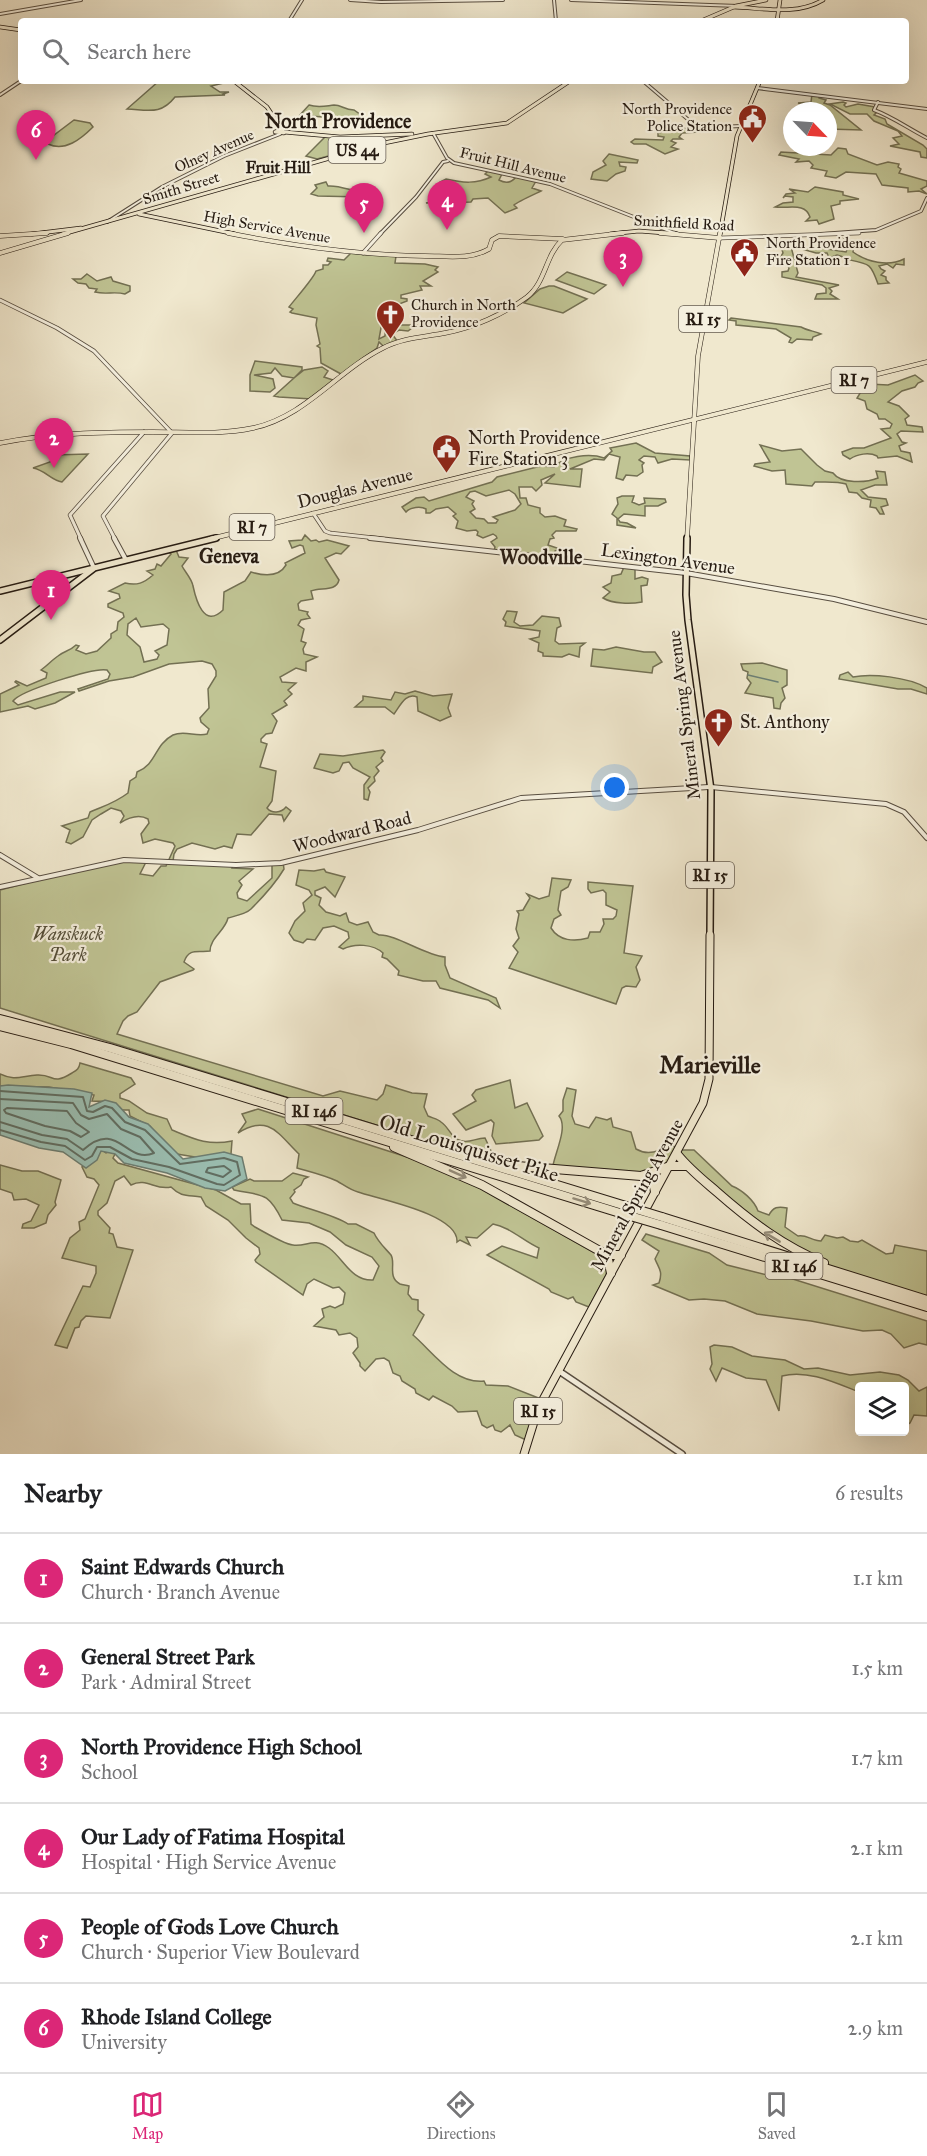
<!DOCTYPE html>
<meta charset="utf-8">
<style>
:root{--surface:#fff;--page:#f2f2f2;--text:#202124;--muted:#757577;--line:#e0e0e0;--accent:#db2777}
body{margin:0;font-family:"IM FELL Great Primer",serif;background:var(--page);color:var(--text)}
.controls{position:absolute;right:18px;bottom:18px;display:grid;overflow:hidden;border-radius:6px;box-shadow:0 6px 24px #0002}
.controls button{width:54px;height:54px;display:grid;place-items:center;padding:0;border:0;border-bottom:2px solid var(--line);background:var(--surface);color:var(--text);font:30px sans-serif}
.compass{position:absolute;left:783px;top:102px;width:54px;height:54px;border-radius:50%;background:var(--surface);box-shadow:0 6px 24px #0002;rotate:115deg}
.you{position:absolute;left:615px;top:788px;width:21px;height:21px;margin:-15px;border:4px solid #fff;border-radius:50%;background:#1a73e8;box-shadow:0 0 0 9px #1a73e833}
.badge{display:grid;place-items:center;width:39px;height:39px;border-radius:50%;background:var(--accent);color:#fff;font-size:20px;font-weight:700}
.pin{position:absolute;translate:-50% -50px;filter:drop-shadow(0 2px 3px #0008)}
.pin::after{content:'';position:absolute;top:32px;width:21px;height:18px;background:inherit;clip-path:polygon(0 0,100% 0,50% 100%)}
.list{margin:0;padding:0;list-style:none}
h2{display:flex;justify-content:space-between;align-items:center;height:78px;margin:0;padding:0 24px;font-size:26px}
h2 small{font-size:20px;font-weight:400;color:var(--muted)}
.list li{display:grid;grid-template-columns:39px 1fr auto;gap:18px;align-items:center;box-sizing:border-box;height:90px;padding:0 24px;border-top:2px solid var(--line)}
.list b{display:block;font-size:22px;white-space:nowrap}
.list p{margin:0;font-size:20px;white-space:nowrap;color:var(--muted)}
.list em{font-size:20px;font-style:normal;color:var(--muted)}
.icon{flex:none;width:33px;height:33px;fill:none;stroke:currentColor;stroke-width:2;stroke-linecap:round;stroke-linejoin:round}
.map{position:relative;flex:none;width:927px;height:1454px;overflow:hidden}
.search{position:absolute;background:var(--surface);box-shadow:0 6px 24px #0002;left:18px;right:18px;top:18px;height:66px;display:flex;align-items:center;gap:15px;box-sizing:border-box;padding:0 21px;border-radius:6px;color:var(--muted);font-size:22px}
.sheet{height:618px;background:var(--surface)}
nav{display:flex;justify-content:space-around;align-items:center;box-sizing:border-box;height:84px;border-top:2px solid var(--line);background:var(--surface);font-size:16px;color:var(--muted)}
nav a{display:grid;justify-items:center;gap:3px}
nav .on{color:var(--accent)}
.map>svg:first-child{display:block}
.green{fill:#c0c494;stroke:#737053;stroke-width:1.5;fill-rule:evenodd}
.water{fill:#9bc0b4;stroke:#6c7e73;stroke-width:1.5}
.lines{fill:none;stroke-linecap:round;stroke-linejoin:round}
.shore{stroke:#606e63;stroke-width:2}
.stream{stroke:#6c7e73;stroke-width:1.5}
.minor-far3-casing{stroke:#584e41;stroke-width:4}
.minor-far2-casing{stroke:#584e41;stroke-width:4.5}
.minor-far1-casing{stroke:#584e41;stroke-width:6}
.minor-casing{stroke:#584e41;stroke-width:8}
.major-far3-casing{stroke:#261b12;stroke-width:4.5}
.major-far2-casing{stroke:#261b12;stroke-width:5}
.major-far1-casing{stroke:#261b12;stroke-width:8}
.major-casing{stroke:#261b12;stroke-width:9}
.highway-casing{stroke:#261b12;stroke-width:10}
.minor-far3{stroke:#f5f0df;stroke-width:2}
.minor-far2{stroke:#f5f0df;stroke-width:3}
.minor-far1{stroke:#f5f0df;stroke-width:4}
.minor{stroke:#f5f0df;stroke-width:5}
.major-far3{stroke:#f0e8ce;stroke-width:3}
.major-far2{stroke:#f0e8ce;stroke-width:4}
.major-far1{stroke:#f0e8ce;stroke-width:5}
.major{stroke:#f0e8ce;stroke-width:7}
.highway{stroke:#f0e8ce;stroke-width:8}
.highway-bridge-casing{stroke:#261b12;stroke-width:10;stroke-linecap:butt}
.highway-bridge{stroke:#f0e8ce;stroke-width:8}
.oneway{stroke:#958c79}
.labels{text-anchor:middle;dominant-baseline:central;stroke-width:4.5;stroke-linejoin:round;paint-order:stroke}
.far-poi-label{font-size:15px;fill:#261b12;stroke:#f5f0df;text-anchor:start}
.far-street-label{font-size:15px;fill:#261b12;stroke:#f5f0df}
.shield{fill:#f5f0df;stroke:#645b50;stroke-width:1.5}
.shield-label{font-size:16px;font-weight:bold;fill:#261b12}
.far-neighbourhood-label{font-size:16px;font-weight:bold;fill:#261b12;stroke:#f5f0df}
.poi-label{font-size:18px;fill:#261b12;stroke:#f5f0df;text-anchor:start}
.street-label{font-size:18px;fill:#261b12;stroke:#f5f0df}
.park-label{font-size:18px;font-style:italic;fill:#544e39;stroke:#f5f0df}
.far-district-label{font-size:20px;font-weight:bold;fill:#261b12;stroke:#f5f0df}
.neighbourhood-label{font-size:20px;font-weight:bold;fill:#261b12;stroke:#f5f0df}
.near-street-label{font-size:21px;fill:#261b12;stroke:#f5f0df}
.near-neighbourhood-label{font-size:24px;font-weight:bold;fill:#261b12;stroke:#f5f0df}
</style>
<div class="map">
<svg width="927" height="1454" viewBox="0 0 927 1454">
<rect width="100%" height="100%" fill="#f0e8ce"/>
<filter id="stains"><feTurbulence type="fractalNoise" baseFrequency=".00333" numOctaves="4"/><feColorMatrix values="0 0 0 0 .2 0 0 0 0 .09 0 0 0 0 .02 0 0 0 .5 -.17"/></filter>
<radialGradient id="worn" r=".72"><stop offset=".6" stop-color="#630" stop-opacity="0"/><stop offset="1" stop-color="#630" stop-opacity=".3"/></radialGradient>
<!-- green -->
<g class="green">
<path d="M159,81H232L211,86L220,92H229L223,94L225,95L175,97C161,115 149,110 127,109Z"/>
<polygon points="812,94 819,95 819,98 826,100 824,103 830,105 861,130 828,129 828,111 809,109 812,106 798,103 811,102"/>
<polygon points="843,102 846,103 844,105 846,107 858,104 875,107 877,112 874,115 885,119 887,124 923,145 927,149 927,158 921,157 920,152 890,146 899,144 893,138 902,136 898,131 874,121 867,114 850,114 830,104"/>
<path d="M309,105C318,108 325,106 334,105C342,105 344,110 354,110L361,115L357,118L359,121L351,124L333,118L300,115Z"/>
<path d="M74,120L90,123L93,127C81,139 65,152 48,144L49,139Z"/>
<polygon points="679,128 701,129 699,132 682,133 679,137 682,139 673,139 671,141 676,143 671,147 678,149 665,154 646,144 634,144 631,142 635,139 663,140 664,137 658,136 658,133"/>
<polygon points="325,137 355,138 367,146 317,159 306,156"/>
<path d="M838,148L846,149L848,154L877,165L888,162L899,164L898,167L901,169L899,173L927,181V186L921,189L927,194L919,191L908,192V188L882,185L876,174L846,172L836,178L825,176L827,171L811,168L813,165L809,161L796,162L799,159L779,155L781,152C799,153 813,154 831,155Z"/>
<polygon points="609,154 638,160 637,163 619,162 620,166 626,167 625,171 616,174 607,181 591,179 593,172 606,165 603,161"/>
<path d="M488,171L502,174L499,180C506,184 512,182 516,177L536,181L532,188L541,191C537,193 517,202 514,205L517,208L505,213L488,198L473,199L471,202L426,203L436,201L430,199L440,182L446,179C463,183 476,184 491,177L485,174Z"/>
<path d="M326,182L328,186C343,185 356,194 368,192L362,197L318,196L311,194L317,188L315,185Z"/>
<path d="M815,187L843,192V195L859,199L840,201V204L831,206L834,219L819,224L817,220L806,221L810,217C805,202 789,209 775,207L783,203L793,202V197L785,196L783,198L786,194L795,193L789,189L808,192Z"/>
<path d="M844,239L854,245L853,252C867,262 888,267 904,259V265L896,264L893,268L887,264L879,266L881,269L885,271L881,275L886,277V280L889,283L878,284C871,264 870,264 850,260C847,259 842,256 837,255L829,258L827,253H816L802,249L814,247L846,252L848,248Z"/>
<polygon points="780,243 790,243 798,273 796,277 839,285 829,288 832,291 830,294 838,299 815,299 817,294 826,293 826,288 822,285 782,277 782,272 788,271 789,268 786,262 780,258 783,253"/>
<path d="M351,253L396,256L395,263L425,264L438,267L435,270L438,272L423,281L431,286H420L422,290L401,295V298L407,299V301L399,304L398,307L384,311L379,339L385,336L386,320L398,325H416L408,331L399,330L392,334L398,342L384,347L379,342L377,348L341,374L321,363L320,348L317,346L320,344L316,325L317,318L292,313L290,312L293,309L289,307C295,299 314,278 316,271L323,269V265H328L331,262L327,261L328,258L344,260Z"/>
<polygon points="567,272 606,285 594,294 556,280"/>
<path d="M87,274L97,281L111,277L113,281L130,286V291L125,294C114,291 106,295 95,292L97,289L89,288L86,284L78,283L73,279H81Z"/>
<polygon points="549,286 554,286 587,299 563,313 524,303 540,289"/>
<path d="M731,318L801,327C808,331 815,331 821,334L813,337L812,340L797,339L792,343L789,342L791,338L776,329L736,325V321L729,320Z"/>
<polygon points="255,361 302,367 302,370 294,378 304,370 322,367 328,371 324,377 336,381 312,399 279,397 274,396 294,378 282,376 275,368 271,373 254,375 273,379 275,388 270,392 250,391 250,375"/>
<path d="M915,375L923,381L918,383L915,387L902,391L888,402L899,406L909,416L905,419L907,425L922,427L923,432L901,431L897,434L902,442L906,443L899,446L901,451L910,453L912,462L897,456L878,458L877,456C869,452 857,454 850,459L843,455L842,452L853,448H864L891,438L881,429L890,428L892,424L885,419H879L877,414L867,409L865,401L857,398L862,390L868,389L869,384L888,385Z"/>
<path d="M636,443L655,453L690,456V460L672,459L658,463L655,457L644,456L639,460L644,463L642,465L643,472L637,476L626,475L623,480L616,478L620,457L609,454L604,460L594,459L570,469H582L580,487L545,483L555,474L541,480L542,485L536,491L532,487H519L520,498H526L528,505L540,508V513L545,517L555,516L566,520L564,526L577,529L576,531H556L552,535L554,538L550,539L548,545L560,549L555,551V557L494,551L495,547L491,542L497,538L496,536L493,534L483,538L477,535L478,532L476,530L467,531L456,528L458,521L453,516L456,514L448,507L436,509L430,513H426V509C421,506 410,507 406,512L402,507L416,498L424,497L429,501L492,482L497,477L541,466L554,467C564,456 590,453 604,458L612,451L610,448ZM509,490L515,494L521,504L515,510L493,517L498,520L496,523H488L484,519L476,518L470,512L475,509L472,504L474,501L466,497L470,492L475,491L486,496Z"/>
<path d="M760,445L782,451L801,449L817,465L825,471L833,473C841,484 866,483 878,478L876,471L885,472L887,485H875L861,490L868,497L886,499L888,505L881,507L884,514H880L876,508L870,507L871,500L862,498L857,493L849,492L846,484C838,481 824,482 815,482L812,486L786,484L785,470L772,471L754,466L755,464L770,462Z"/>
<path d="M88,454L62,482C51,480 45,470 33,468L50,462L53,455Z"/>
<polygon points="622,496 634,496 632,502 639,505 645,503 644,498 665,499 666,502 658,506 645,506 645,516 624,514 618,519 620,522 627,523 636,528 617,525 617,518 612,514 618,504 617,498"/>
<path d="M305,535L311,541L316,540L319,542L327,540L349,546L341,554L336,553L325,558L339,580C336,592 321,587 311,591L313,599L301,601L298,604L299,610L308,612L307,614L310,618L301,620L298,625L304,629L301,641L306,643L303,649L304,654L317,657L306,662V671L296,668L280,677L282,682L296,683L288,690L292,694L284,701L287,705L272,714L277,721L272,733L266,734L261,739V742L267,744L260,767L276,771L272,801L267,808C272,814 281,813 286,807L291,811L284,821L282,815L269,814L251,835L237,834L232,848L224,846L215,849L192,843L177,849L174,854L173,861L233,864L232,868L253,869L239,881L242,885L237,893L238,898L247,901L272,878V864L283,862L284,869C275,884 263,897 251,909C246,914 235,916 228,918C225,931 210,938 210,951C199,953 189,947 184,962L194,969L193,970L160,982L137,1012L128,1016L123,1021L117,1034L323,1096L340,1091L377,1100L383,1094L386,1085L412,1093L427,1094L424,1107L428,1116C432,1118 438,1119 441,1122C450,1128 450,1138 462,1141C470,1143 476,1138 485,1138L493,1155L492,1161L0,1008V890L114,860L146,862L140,874L153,876L161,866H166L175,846L173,843L155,839L143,843L141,834L149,823L148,819C139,814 128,818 120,823L124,816L121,811L111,808L101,814L92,820L83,837L71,844L66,842L70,830L62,826L88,818L90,812C104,806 115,803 128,793L130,781L136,777L137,772C157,764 154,745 173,735C184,730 196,737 207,734L209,729L201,722L200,718L209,708L208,689L216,676V671L212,664L202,661L169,664L133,677L109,681L79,691L78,689L108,679L110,674L107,670C94,667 20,691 13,701L18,705L60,692H75L55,703L35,709L28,706L0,712V694L19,685L15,682L16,681L27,686L46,678L47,673L41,670C48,665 52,660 58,656C64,651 70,651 76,645L79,646L76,650L86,654L97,651L111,638V634L117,630L118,622L124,617L123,613L108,607V604L120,598L119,594L109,591L125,583C137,586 144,583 153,575L147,571L155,569L157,564L161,566L171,554L168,551L176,550L179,557L188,558L182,566C185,572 192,579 193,586C196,600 204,629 223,610L224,592L245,581L251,572C264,576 279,577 286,565L285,563L305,553L303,546L300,545L292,548L289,541L302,540ZM136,618L141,627L163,624L169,629L167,645L155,651L159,655L157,659L144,662L140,647L127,635L128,624Z"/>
<path d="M624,567H635V579L642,577L648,579L647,585L641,586L642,602C631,604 613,604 603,598L610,592L603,587L611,583L612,576L621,574Z"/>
<polygon points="507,611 517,612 514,622 520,626 533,625 542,616 559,618 561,626 557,628 555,641 559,644 585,643 580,647 579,657 569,654 562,657 543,656 543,653 538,651 539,643 530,639 539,637 540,631 505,626 506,622 503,619"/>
<polygon points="616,647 644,652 655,652 662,662 653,667 652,673 591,666 593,649 604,650"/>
<polygon points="762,663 787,670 787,685 782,688 785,698 781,703 780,709 774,708 773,698 745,693 751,683 747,678 748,672 743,670 741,664"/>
<path d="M848,672L853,677C871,673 908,677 927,688V694L911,689H898L839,679L840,675Z"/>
<path d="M415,691L433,696L452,694L448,708L451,716L440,721L418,711L417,697C406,692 400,706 394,714L385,707H355L363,700V696L391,700L395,692L405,694Z"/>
<polygon points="383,750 385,752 381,758 383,761 376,767 379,771 374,777 375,781 368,788 370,792 368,800 364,799 364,785 370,777 353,768 349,762 343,763 339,771 333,773 314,768 320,754 343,756"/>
<path d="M324,869L326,872L345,877L335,897L325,887L315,891V895L321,898L319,905L326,912L340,916L346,913L349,922L357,925L368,922L373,932L379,935C396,934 424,955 445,957V965L450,978L496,998L500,1008L488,1000L440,988L436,981H423L398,975L399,971L387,959L382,957L383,953C373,944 355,943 343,949L339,947L349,938L348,932L334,926L323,928L315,940L307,939L303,943L294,940L289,933L295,921L305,911L303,903L312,895L309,890L296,885L299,870L314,871Z"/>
<path d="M552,878L571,880L568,887L561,891L558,910L561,915L554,919L551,928C559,941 574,942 588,938L590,932H600L604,924L603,919H613L616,916L617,910L606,905V893L603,890L591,893L588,889V882L633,886L624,953L642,956L636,967L640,980L636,987L626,986L622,988L616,1004L509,968L518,952L513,946L519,938L516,929L519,914L517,911L523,910L530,898L527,894L539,899L549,896Z"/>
<path d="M80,1063L131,1078L135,1084L120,1094V1098L129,1101L147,1113L167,1119L172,1130C194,1139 208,1146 232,1141L231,1154L201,1158L177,1154L166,1147L150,1126L130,1116L129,1110H122C114,1099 104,1102 92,1101L94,1095L49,1087L0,1086V1074C14,1081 22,1076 37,1075C55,1074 51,1086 72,1073C77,1070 79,1069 80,1063Z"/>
<polygon points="510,1080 515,1108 527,1103 543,1136 539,1140 496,1144 492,1136 494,1123 491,1120 466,1130 453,1114 476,1101 472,1095 476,1090"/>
<path d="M567,1088L576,1090L572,1116L575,1124L589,1128L596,1117L607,1120L611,1118L613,1127L631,1132L636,1149C648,1156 659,1152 669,1144L681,1150H694L732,1186C742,1190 754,1200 758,1211L769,1215C773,1207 778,1206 787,1208L785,1227L798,1236C806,1234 812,1241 821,1241L825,1235L837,1238L843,1237L850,1241L858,1242L862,1240L886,1254L893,1253L895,1245L927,1251V1296L839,1271L806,1257L676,1161L656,1177L552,1171C553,1156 569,1128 559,1116L563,1111V1100Z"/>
<path d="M258,1109L413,1159L462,1178L609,1261L606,1275L589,1307L576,1302L573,1297L568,1299L551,1292L549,1289L487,1255L502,1246L537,1258L539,1248C523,1241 510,1227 493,1224L477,1238L466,1237L470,1245L460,1240L457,1242C459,1214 378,1199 358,1192C350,1190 344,1185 337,1181C324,1175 311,1172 297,1168L299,1154C279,1135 269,1113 238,1133L246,1122L242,1114Z"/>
<path d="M102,1150L106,1153L113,1150L116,1152L113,1158L118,1163L216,1190L241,1204H250L251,1224L255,1227C262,1231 287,1245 293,1245C307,1247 313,1237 329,1248C344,1259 351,1281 373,1280L379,1266L372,1257L346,1245L330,1232L309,1223L282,1220C267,1190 261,1196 234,1190L232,1187L250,1179L254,1181H282L293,1173L308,1177L304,1179L301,1185L294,1190L295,1192L290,1198L293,1203C308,1209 337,1216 348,1224H356L374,1233C378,1242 385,1248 391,1255C396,1263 387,1277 400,1284C403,1285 406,1285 409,1286L408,1294L412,1299L418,1300V1310L424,1315L413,1335C433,1352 454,1384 484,1381L486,1385L508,1386L541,1399L526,1440L515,1435L510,1425L501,1432L495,1430L493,1425L487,1428L482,1425L477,1411L458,1412L452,1406L433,1396L429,1400L416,1393L415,1389L402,1381L400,1376L393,1373L389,1361L384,1358L376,1359L365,1371L360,1366V1363L353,1353L358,1347L357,1338L350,1333L339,1335L336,1330L314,1326L324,1317L322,1309L330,1306L335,1308L343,1304L345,1293L339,1287L333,1288L314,1279L307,1284L303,1295L256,1262L255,1260L260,1254L259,1248L246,1238L228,1220L206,1206L201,1197C187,1195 181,1197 171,1187C155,1191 147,1177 131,1185L124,1176L115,1181L107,1203L98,1211V1215L110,1228L109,1233L113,1234L117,1247L133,1250L110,1318L86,1316L81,1321L79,1327L75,1328L67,1348L55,1345L83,1286L90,1287L96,1273V1266L62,1258L70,1238L80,1230L79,1222L85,1219L99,1185L94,1179L87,1177L82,1167L90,1164Z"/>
<polygon points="0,1165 22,1171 38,1171 61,1180 55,1202 56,1205 48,1215 46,1223 34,1228 22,1228 23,1224 31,1221 39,1205 26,1199 14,1200 12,1193 0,1189"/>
<path d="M646,1234L709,1253L727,1265L771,1276L780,1275L927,1321V1345L919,1343L904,1348L891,1334L882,1330L863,1331L811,1321L757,1314L725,1301L704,1299L689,1300L653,1285L659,1283C663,1271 659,1269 655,1259L659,1251L642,1240Z"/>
<path d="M714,1345L732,1347L752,1356L785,1360L804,1369L818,1368L850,1375L880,1372L899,1375L908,1380L919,1391L927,1387V1416L914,1415L910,1423L905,1426L904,1386H860L859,1392C836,1383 807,1369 782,1376L779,1411L766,1380L746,1378L722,1368L716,1381L710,1369L712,1364L710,1347Z"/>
</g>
<!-- water -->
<polygon class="water" points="8,1085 74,1089 92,1093 89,1107 105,1100 116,1103 129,1117 148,1124 183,1159 224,1152 242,1157 247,1179 225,1191 205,1188 167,1173 124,1163 115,1154 101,1151 97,1160 86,1168 63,1152 39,1148 0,1135 0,1086"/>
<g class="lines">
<!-- shore -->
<g class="shore">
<polyline points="0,1091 83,1097 87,1111 93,1112 105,1106 112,1108 125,1122 145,1130 180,1164 224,1158 237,1162 240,1175 224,1185 217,1184 169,1167 132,1159 110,1147 97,1147 92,1156 85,1160 65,1146 41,1142 0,1130"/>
<path d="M0,1099L73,1103L81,1115L89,1119L107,1114L121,1129L140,1137L154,1153C126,1165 118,1118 83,1150L67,1139L42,1135L0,1122"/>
<polygon points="7,1108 67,1111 76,1123 89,1132 81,1137 70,1131 45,1126 6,1113 4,1110"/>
<polygon points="224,1166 231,1171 223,1177 206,1172 208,1168"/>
</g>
<!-- stream -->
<polyline class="stream" points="748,675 778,682"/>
<defs>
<g id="minor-far3">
<polyline points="350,0 381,2 503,0"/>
<polyline points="554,0 556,21"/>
<polyline points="571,0 738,6"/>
<polyline points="0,14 81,0"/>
<polyline points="289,21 302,0"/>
<polyline points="643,81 698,128 741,126"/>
<polyline points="757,88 927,109"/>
<polyline points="0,95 21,81"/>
<path d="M878,102L874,110C893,117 909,129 927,138"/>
<polyline points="433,133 447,158 454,163 550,184 677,234"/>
<polyline points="107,222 162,187 224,156 280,134"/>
<polyline points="380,234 416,197 443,162 448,161"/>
<polyline points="821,234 876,230 921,211 927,198"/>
</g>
<g id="minor-far2">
<polyline points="674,233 677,234"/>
<polyline points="720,238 859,233"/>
<polyline points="363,253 381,233"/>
<polyline points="0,300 57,328 94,351 172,433 103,516 115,539"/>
<polyline points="313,513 325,531 330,533 384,539"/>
<polyline points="81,539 70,515 144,432"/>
</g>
<g id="minor-far1">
<polyline points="80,538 94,568"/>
<polyline points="114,538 126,560"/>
<polyline points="370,538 686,573 834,599 927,622"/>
<polyline points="711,787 886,804 904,812 927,838"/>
<polyline points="0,855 38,878"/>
<polyline points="0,887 124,860 236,865 281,863 418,830 521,798 709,787"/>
</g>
<polyline id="minor" points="559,1371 682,1454"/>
<g id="major-far3">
<path d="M734,7C764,8 796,16 823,0"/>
<polyline points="701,21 736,6 766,0"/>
<polyline points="777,21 780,0"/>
<polyline points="0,27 21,30"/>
<polyline points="234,81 267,107 283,131"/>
<polygon points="281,130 284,133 275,132"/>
<polyline points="284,132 340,137 412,134"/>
<polyline points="139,214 235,234"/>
<polyline points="32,234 81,228"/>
<polyline points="63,234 379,144 428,134 507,123 570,81"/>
<polyline points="610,234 639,231 678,234"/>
<polyline points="720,234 737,136 760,81"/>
</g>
<g id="major-far2">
<path d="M228,233C293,246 359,255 425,256C447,256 470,260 489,249L492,240L499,236L563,239"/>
<polyline points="660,233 720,238"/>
<polyline points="0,236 47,233"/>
<polyline points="0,253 68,233"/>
<path d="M0,443C51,433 102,432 153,432C186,432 221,435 253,428C305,417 337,371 383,348C402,338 424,337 445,333C473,328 504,314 527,297C546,282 545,256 562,240L623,233"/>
<polyline points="210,539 927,362"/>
<polyline points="687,539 698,356 720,233"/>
</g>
<g id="major-far1">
<polyline points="687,538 686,595 688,620 711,790 710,936"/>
<polyline points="0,591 216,538"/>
<polyline points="0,640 93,569"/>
</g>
<polyline id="major" points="524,1454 538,1409 703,1103 709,1079 710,935"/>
<g id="highway">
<polyline points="0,1019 110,1048 626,1206"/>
<polyline points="0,1026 71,1044 620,1213"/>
<polyline points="394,1147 482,1185 607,1255 621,1255"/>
<path d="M677,1154C689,1169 703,1180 717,1192C750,1221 783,1246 824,1263"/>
<polyline points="504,1165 641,1176 670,1166 686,1166"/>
<polyline points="642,1176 653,1181 655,1192"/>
<polyline points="662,1217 927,1300"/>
<polyline points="661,1225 927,1307"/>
<polyline points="607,1255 611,1273"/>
</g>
</defs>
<!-- minor-far3 casing -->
<use href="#minor-far3" class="minor-far3-casing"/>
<!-- minor-far2 casing -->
<use href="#minor-far2" class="minor-far2-casing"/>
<!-- minor-far1 casing -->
<use href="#minor-far1" class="minor-far1-casing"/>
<!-- minor casing -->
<use href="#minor" class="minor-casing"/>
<!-- major-far3 casing -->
<use href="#major-far3" class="major-far3-casing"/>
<!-- major-far2 casing -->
<use href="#major-far2" class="major-far2-casing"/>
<!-- major-far1 casing -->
<use href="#major-far1" class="major-far1-casing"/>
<!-- major casing -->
<use href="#major" class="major-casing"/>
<!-- highway casing -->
<use href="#highway" class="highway-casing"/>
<!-- minor-far3 -->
<use href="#minor-far3" class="minor-far3"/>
<!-- minor-far2 -->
<use href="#minor-far2" class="minor-far2"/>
<!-- minor-far1 -->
<use href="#minor-far1" class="minor-far1"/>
<!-- minor -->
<use href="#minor" class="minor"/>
<!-- major-far3 -->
<use href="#major-far3" class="major-far3"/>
<!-- major-far2 -->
<use href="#major-far2" class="major-far2"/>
<!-- major-far1 -->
<use href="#major-far1" class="major-far1"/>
<!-- major -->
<use href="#major" class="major"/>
<!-- highway -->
<use href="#highway" class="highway"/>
<defs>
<g id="highway-bridge">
<polyline points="626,1206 662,1217"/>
<polyline points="620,1213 661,1225"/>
</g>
</defs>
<!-- highway-bridge casing -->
<use href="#highway-bridge" class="highway-bridge-casing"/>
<!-- highway-bridge -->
<use href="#highway-bridge" class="highway-bridge"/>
</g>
<!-- one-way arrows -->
<defs><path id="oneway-shaft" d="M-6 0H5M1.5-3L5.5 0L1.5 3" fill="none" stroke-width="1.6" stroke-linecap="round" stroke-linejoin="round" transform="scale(1.5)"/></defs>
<g class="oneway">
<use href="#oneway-shaft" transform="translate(458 1174) rotate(24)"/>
<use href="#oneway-shaft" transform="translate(582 1201) rotate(17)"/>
<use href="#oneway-shaft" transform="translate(772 1237) rotate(-149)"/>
</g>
<!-- icons -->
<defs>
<symbol id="civic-pin" viewBox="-11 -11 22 30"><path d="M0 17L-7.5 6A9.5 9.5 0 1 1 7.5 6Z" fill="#8f2418" stroke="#f5f0df"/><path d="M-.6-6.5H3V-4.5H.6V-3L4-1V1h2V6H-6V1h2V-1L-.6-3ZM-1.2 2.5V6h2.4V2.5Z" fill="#fff"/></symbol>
<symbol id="church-pin" viewBox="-11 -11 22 30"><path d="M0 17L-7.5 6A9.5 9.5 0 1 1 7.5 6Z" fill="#8f2418" stroke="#f5f0df"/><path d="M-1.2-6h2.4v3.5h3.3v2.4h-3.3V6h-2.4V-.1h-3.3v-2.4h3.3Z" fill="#fff"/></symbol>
</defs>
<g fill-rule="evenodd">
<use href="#civic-pin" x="736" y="102" width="33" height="45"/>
<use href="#civic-pin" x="728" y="236" width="33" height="45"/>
<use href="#church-pin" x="374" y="298" width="33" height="45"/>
<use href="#civic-pin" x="430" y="432" width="33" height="45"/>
<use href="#church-pin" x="702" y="706" width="33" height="45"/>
</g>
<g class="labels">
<!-- far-poi labels -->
<g class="far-poi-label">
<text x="732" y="109" text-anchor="end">North Providence<tspan x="732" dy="17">Police Station</tspan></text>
<text x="766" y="243">North Providence<tspan x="766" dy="17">Fire Station 1</tspan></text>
<text x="411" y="305">Church in North<tspan x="411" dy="17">Providence</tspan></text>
</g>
<!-- far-street labels -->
<g class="far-street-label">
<text transform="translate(214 151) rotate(-24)">Olney Avenue</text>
<text transform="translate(513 165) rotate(14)">Fruit Hill Avenue</text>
<text transform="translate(181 188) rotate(-17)">Smith Street</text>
<text transform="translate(684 223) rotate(3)">Smithfield Road</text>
<text transform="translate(267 227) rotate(10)">High Service Avenue</text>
</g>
<!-- shield labels -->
<g class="shield">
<rect x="328.5" y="137" width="57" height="26" rx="4.5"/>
<rect x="679" y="306" width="48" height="26" rx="4.5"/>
<rect x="831.5" y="367" width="45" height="26" rx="4.5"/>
<rect x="229.5" y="514" width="45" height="26" rx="4.5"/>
<rect x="686" y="862" width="48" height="26" rx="4.5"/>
<rect x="285.5" y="1098" width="57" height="26" rx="4.5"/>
<rect x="765.5" y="1253" width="57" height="26" rx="4.5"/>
<rect x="514" y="1398" width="48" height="26" rx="4.5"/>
</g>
<g class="shield-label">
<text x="357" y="150">US 44</text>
<text x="703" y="319">RI 15</text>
<text x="854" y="380">RI 7</text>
<text x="252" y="527">RI 7</text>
<text x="710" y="875">RI 15</text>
<text x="314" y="1111">RI 146</text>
<text x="794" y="1266">RI 146</text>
<text x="538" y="1411">RI 15</text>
</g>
<!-- far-neighbourhood labels -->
<g class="far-neighbourhood-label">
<text x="278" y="167">Fruit Hill</text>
</g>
<!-- poi labels -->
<g class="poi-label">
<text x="468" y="438">North Providence<tspan x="468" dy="21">Fire Station 3</tspan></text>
<text x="740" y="722">St. Anthony</text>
</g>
<!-- street labels -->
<g class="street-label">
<text transform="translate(355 488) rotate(-14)">Douglas Avenue</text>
<text transform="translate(668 559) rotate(8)">Lexington Avenue</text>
<text transform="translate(684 715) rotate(-97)">Mineral Spring Avenue</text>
<text transform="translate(352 832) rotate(-14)">Woodward Road</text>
<text transform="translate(637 1195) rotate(-61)">Mineral Spring Avenue</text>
</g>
<!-- park labels -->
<g class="park-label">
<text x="68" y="934">Wanskuck<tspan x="68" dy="21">Park</tspan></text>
</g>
<!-- far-district labels -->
<g class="far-district-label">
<text x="338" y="121">North Providence</text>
</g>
<!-- neighbourhood labels -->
<g class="neighbourhood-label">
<text x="229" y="556">Geneva</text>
<text x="541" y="557">Woodville</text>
</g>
<!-- near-street labels -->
<g class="near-street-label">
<text transform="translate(469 1148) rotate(17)">Old Louisquisset Pike</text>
</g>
<!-- near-neighbourhood labels -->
<g class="near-neighbourhood-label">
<text x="710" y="1065">Marieville</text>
</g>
</g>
<rect width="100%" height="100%" filter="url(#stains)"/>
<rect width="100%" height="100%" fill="url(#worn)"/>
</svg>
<div class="controls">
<button><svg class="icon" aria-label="layers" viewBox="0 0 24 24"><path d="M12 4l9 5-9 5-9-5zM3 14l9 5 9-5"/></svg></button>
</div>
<svg class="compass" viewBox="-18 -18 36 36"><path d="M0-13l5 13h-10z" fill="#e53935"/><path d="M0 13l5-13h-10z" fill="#757577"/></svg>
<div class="you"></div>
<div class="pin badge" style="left:51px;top:620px">1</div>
<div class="pin badge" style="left:54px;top:468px">2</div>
<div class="pin badge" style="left:623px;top:287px">3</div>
<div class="pin badge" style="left:447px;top:230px">4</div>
<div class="pin badge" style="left:364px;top:233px">5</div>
<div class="pin badge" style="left:36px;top:160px">6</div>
<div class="search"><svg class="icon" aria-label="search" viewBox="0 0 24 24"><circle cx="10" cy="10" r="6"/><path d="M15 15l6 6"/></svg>Search here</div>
</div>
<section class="sheet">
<h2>Nearby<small>6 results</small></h2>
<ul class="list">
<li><span class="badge">1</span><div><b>Saint Edwards Church</b><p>Church · Branch Avenue</p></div><em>1.1 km</em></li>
<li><span class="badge">2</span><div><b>General Street Park</b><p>Park · Admiral Street</p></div><em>1.5 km</em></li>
<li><span class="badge">3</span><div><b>North Providence High School</b><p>School</p></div><em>1.7 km</em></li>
<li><span class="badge">4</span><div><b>Our Lady of Fatima Hospital</b><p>Hospital · High Service Avenue</p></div><em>2.1 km</em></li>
<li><span class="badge">5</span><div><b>People of Gods Love Church</b><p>Church · Superior View Boulevard</p></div><em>2.1 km</em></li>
<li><span class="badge">6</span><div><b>Rhode Island College</b><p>University</p></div><em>2.9 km</em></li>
</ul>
</section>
<nav>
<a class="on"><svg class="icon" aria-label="map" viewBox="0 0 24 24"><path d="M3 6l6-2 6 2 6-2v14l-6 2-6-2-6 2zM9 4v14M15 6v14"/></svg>Map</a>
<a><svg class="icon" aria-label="directions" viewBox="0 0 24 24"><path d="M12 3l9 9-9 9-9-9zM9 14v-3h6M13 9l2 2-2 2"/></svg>Directions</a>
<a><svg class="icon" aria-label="saved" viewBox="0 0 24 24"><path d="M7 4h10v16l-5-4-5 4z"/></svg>Saved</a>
</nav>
